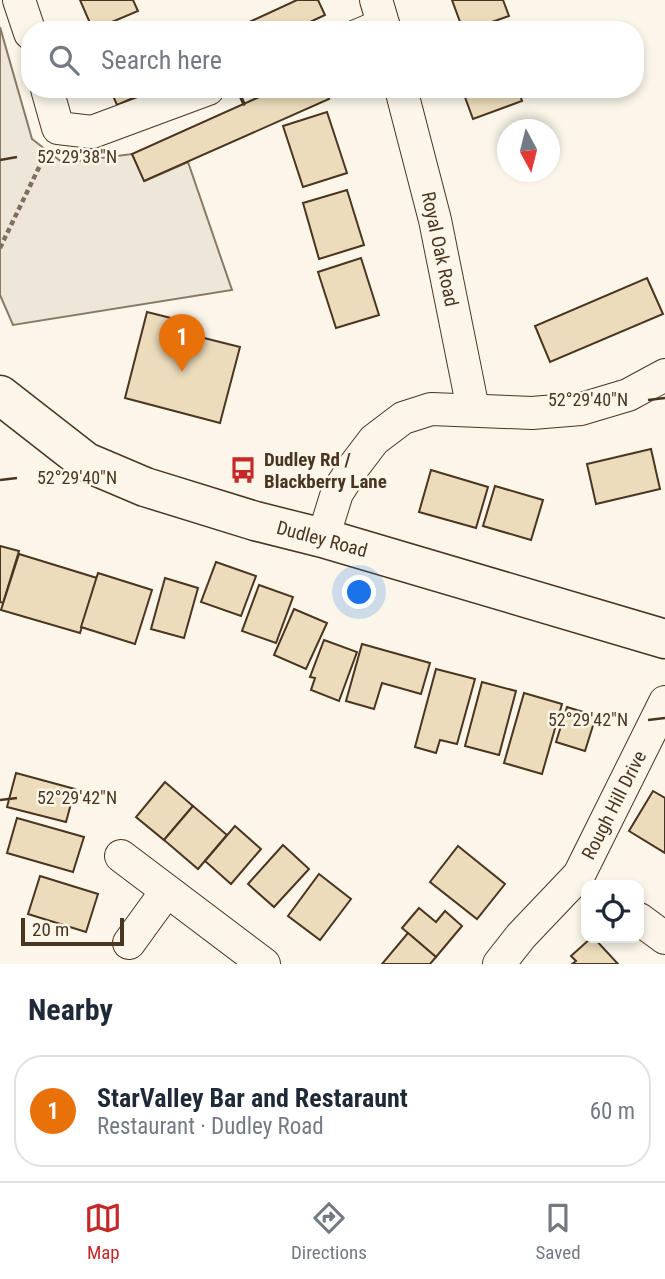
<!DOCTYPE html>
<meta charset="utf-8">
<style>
:root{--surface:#fff;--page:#f6f6f7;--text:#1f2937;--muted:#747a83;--line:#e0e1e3;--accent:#c62828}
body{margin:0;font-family:"Roboto Condensed",sans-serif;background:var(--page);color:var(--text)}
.controls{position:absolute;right:21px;bottom:21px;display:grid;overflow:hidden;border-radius:14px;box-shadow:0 4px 10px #0003}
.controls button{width:63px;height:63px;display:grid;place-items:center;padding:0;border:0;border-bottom:2px solid var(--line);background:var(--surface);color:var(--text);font:35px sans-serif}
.compass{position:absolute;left:497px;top:119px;width:63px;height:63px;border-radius:50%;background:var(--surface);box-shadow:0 4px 10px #0003;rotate:173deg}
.scale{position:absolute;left:21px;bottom:18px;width:103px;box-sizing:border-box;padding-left:7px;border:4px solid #4a3520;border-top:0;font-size:19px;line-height:24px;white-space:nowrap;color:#4a3520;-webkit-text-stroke:5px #fbf6e9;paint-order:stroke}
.you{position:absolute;left:360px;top:593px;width:24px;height:24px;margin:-18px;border:5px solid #fff;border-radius:50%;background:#1a73e8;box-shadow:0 0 0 10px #1a73e833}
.badge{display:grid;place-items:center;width:46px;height:46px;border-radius:50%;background:var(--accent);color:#fff;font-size:23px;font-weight:700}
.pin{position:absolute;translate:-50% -58px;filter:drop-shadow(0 2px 4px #0008)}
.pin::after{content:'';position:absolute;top:37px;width:24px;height:21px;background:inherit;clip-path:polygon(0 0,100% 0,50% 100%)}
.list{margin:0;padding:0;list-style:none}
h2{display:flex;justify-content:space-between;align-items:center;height:91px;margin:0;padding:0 28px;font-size:30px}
h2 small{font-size:23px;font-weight:400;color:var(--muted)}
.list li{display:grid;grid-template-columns:46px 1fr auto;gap:21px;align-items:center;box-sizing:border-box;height:112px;margin:0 14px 14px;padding:0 14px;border:2px solid var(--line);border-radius:28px}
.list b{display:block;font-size:26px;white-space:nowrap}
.list p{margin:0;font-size:23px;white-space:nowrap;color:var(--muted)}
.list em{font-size:23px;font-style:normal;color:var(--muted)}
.icon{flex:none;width:38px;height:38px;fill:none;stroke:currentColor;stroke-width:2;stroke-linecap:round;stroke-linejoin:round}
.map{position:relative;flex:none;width:665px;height:964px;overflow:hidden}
.search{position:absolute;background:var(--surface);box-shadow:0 4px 10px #0003;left:21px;right:21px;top:21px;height:77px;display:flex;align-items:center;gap:18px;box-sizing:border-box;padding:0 24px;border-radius:28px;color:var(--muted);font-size:26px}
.sheet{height:217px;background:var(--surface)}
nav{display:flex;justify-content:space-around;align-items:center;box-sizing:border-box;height:98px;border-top:2px solid var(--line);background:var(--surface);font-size:19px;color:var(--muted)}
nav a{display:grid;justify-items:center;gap:4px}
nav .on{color:var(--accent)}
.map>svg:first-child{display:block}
.green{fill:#ede6d9;stroke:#887966;stroke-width:2}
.building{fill:#ecdcbc;stroke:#4a3520;stroke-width:2}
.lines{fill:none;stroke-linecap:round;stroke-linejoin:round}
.lane-casing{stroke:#4a3520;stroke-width:18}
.street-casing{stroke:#4a3520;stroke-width:34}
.secondary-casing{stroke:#4a3520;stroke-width:41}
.path{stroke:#7f6f5c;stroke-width:4.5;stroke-dasharray:5 3.5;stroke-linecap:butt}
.lane{stroke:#fbf6e9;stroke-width:16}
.street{stroke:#fbf6e9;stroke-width:32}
.secondary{stroke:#fbf6e9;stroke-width:38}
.wall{stroke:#4a3520;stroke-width:3.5}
.ticks{fill:none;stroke:#4a3520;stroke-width:2.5}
.labels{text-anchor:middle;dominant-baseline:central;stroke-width:5;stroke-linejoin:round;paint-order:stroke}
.street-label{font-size:19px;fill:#4a3520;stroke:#fbf6e9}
.poi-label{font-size:19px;font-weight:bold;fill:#4a3520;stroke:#fbf6e9;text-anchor:start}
.ticks-label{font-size:18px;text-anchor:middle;fill:#4a3520;stroke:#fbf6e9;stroke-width:5;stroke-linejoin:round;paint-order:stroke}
</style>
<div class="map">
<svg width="665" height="964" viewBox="0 0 665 964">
<rect width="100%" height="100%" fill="#fbf6e9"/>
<!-- green -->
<polygon class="green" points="0,27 32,139 63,163 132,154 145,181 188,162 232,290 13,325 0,295"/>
<!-- building -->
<g class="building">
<polygon points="80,0 133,0 138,11 93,30"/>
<polygon points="297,0 318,0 325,15 293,30 232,30"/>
<polygon points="452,0 503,0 509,16 469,30 463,30"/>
<polygon points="110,89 154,89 117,105"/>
<polygon points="277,89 325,89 329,99 144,181 132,154"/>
<polygon points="462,89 518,89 522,101 473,119"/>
<polygon points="327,112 347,173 303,187 283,126"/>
<polygon points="347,190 364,245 319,259 303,203"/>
<polygon points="361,258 379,315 336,328 318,272"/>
<polygon points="647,278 663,314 550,362 535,326"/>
<polygon points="147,312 191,323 188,334 240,347 220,423 125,398"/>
<polygon points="651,449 660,489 596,504 587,464"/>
<polygon points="431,470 488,487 476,528 419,512"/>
<polygon points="495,486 543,500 531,540 483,526"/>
<polygon points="0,546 19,551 3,603 0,602"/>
<polygon points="19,554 97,578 80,633 1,610"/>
<polygon points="216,562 256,576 241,616 201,602"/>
<polygon points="98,573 152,590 135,644 81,627"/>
<polygon points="165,578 198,588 184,638 151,629"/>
<polygon points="259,585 293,597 276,643 242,631"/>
<polygon points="294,609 327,623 306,669 274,655"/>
<polygon points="324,640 357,652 339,701 311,690 315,678 310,677"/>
<polygon points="362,644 430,663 421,694 382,683 374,709 346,701"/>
<polygon points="436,669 475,679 457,744 440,740 436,753 415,747"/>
<polygon points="482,682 516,691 499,755 465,746"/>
<polygon points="524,693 562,704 542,774 504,763"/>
<polygon points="567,707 596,716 585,751 556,742"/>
<polygon points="16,773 75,789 66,822 7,807"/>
<polygon points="165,782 193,806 164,840 136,817"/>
<polygon points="653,791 665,798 665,853 629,831"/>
<polygon points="193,806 227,835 198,869 164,840"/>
<polygon points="17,818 84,837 73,872 7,853"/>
<polygon points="235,826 261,849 231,884 205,861"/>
<polygon points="283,845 309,869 274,907 248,884"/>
<polygon points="458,846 505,884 477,919 430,882"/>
<polygon points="319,874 351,899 320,940 288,916"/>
<polygon points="40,876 98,894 86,932 28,914"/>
<polygon points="419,908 436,922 445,911 462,926 436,957 402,928"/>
<polygon points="408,933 436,957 430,964 382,964"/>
<polygon points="591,938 594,938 618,964 572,964 576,961 571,956"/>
</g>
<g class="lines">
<defs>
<polyline id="lane" points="350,30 381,17"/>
<g id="street">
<polyline points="19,0 30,33"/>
<polyline points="376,0 385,30"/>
<polyline points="47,89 58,128 92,132 208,89"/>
<polyline points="401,89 435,220 473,409"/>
<polyline points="323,538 337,493 355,465 374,440 403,418 431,409 532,413 581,409 628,395 665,375"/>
<polyline points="121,856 264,964"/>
<polyline points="639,919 665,938"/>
<polyline points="129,943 166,892"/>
<polyline points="499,964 521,936 579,875 665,702"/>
</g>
<polyline id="secondary" points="0,395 86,462 145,487 255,521 323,538 665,639"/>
</defs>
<!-- lane casing -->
<use href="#lane" class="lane-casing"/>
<!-- street casing -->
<use href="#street" class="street-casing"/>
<!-- secondary casing -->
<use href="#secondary" class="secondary-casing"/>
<!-- path -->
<polyline class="path" points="0,248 44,157"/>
<!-- lane -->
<use href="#lane" class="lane"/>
<!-- street -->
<use href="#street" class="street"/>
<!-- secondary -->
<use href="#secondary" class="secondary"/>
<!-- wall -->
<polyline class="wall" points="237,89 244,104"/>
</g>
<!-- ticks -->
<path class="ticks" d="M0,160L17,157M648,400L665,398M0,480L17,478M648,720L665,718M0,800L17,798"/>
<!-- icons -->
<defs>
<symbol id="bus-bare" viewBox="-9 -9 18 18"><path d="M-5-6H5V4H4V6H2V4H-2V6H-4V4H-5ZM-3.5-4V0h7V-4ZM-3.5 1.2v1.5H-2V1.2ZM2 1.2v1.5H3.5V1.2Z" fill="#c62828" stroke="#fbf6e9" stroke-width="2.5" paint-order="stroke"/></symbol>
</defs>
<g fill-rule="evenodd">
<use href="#bus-bare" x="224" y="451" width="38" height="38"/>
</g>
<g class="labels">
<!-- street labels -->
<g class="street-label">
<text transform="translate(440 249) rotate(78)">Royal Oak Road</text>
<text transform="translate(322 539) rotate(15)">Dudley Road</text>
<text transform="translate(614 805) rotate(-63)">Rough Hill Drive</text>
</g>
<!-- poi labels -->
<g class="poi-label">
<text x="264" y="459">Dudley Rd /<tspan x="264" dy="22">Blackberry Lane</tspan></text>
</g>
</g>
<g class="ticks-label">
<text x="77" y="163">52°29'38"N</text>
<text x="588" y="406">52°29'40"N</text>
<text x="77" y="484">52°29'40"N</text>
<text x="588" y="726">52°29'42"N</text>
<text x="77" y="804">52°29'42"N</text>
</g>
</svg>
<div class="controls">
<button><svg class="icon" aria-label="locate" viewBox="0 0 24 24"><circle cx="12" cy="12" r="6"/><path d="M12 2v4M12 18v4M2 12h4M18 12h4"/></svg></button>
</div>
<svg class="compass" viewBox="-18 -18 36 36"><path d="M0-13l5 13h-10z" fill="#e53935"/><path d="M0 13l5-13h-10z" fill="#747a83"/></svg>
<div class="scale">20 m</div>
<div class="you"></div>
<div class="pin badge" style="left:182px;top:372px;background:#e8710a">1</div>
<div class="search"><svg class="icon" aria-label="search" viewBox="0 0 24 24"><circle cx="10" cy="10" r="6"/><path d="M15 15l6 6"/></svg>Search here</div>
</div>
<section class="sheet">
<h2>Nearby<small></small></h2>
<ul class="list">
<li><span class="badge" style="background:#e8710a">1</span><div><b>StarValley Bar and Restaraunt</b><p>Restaurant · Dudley Road</p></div><em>60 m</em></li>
</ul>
</section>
<nav>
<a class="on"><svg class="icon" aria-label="map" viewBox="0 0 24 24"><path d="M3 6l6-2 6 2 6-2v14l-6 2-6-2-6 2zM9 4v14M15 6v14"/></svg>Map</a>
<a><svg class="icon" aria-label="directions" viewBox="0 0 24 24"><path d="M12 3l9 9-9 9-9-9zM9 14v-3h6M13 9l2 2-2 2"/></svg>Directions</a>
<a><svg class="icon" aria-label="saved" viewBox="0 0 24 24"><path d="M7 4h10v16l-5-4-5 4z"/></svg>Saved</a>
</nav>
